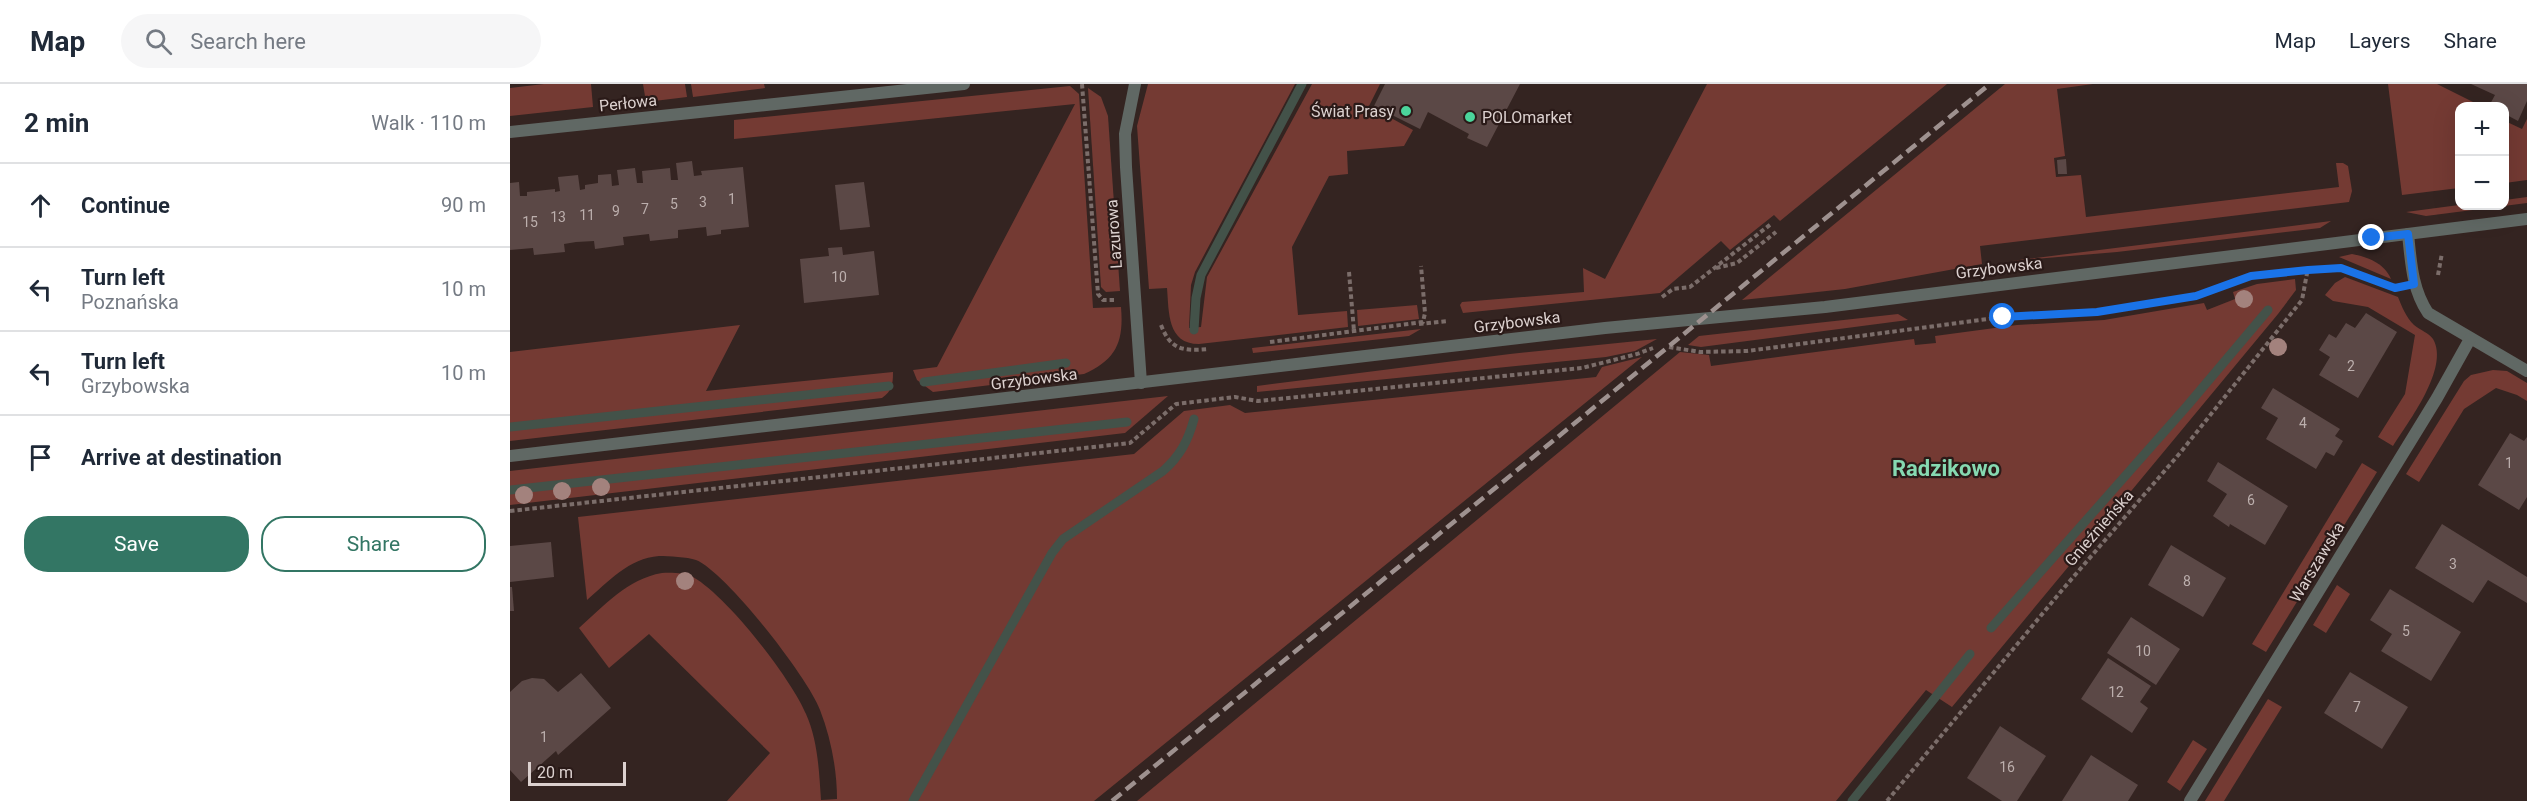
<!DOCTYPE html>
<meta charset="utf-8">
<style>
:root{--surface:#fff;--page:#f6f6f7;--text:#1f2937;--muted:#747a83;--line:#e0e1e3;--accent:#337664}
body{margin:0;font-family:Roboto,sans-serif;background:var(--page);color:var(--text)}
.controls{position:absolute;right:18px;top:18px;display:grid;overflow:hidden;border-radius:12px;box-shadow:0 6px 24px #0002}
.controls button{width:54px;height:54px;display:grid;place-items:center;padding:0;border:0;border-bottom:2px solid var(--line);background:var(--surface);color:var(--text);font:30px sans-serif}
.scale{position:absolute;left:18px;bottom:15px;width:98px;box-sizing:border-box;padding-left:6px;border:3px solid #dcd1cf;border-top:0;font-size:16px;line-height:21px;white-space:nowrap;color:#dcd1cf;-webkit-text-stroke:4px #2a1a18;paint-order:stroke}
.stop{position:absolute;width:18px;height:18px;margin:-14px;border:4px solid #1a73e8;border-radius:50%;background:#fff}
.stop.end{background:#1a73e8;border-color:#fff;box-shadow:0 2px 6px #0008}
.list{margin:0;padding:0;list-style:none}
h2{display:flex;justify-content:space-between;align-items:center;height:78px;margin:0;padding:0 24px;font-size:26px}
h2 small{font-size:20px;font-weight:400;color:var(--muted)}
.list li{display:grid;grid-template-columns:39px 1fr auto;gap:18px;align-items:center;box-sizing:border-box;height:84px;padding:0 24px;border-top:2px solid var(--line)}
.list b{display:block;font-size:22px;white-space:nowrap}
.list p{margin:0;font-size:20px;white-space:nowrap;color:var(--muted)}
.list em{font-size:20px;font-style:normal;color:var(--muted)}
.actions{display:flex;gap:12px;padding:18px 24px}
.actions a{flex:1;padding:14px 0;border:2px solid var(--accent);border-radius:24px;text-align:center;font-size:21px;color:var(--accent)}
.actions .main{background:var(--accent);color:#fff}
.icon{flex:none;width:33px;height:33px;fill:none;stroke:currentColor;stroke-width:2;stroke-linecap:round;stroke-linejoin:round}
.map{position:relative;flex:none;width:2017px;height:717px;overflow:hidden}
header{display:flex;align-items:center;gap:36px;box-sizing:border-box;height:84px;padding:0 30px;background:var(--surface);border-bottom:2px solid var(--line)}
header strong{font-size:28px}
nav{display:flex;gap:33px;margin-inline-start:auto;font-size:21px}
.search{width:420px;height:54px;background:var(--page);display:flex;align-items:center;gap:15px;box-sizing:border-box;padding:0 21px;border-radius:33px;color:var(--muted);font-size:22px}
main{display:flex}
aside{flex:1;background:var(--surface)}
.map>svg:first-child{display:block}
.green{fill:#743a33}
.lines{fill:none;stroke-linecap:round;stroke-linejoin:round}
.stream{stroke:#435249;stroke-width:9}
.building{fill:#5b4846}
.path{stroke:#7b6d6a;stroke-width:4;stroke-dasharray:4.5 3;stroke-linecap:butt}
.minor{stroke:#606864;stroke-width:12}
.tertiary{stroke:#606864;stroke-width:12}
.rail{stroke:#9e918f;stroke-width:4.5;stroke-dasharray:12 6;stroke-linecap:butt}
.tree{fill:#a3827d}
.route{stroke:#1a73e8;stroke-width:8}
.poi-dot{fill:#4bd49b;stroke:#2a1a18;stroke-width:2}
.labels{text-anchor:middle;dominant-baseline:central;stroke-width:4.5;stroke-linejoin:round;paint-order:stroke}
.number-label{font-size:14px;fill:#bcafad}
.street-label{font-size:16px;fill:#dcd1cf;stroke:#2a1a18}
.poi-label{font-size:16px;fill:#dcd1cf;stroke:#2a1a18;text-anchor:end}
.district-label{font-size:22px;font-weight:bold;fill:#86d9b1;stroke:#2a1a18}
</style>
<header>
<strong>Map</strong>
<div class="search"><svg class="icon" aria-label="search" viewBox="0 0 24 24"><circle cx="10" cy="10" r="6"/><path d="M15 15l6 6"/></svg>Search here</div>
<nav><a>Map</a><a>Layers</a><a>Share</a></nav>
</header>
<main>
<aside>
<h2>2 min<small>Walk · 110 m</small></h2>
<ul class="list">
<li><svg class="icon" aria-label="ahead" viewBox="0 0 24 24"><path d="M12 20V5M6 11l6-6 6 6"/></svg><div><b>Continue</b></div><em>90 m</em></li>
<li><svg class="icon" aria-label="left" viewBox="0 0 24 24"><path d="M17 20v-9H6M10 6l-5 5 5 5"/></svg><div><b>Turn left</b><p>Poznańska</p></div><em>10 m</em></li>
<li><svg class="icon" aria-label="left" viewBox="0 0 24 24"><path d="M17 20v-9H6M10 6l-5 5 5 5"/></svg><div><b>Turn left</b><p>Grzybowska</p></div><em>10 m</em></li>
<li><svg class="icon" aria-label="arrive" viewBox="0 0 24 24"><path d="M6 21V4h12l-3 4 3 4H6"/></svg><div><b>Arrive at destination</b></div></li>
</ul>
<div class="actions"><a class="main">Save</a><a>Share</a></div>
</aside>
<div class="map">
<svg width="2017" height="717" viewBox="0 0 2017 717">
<rect width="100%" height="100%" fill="#342421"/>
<!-- green -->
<g class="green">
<polygon points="34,0 81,0 83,23 0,32 0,4"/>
<polygon points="133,0 175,0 177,13 136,18"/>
<polygon points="181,0 254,0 255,4 183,13"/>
<path d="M638,0H785L685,188L681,201L679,244L691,243L697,193L802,0H870L859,22L903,46L894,62L837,67L838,90L819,92L782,163L788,231L837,227L838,243L689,260C657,260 659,228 657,204L639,205L627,42Z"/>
<polygon points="1197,0 1437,0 1270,137 1264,131 1220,166 1211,157 1150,209 953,229 950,221 952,218 1074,208 1073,184 1095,195"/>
<polygon points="1495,0 1583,0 1547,5 1555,72 1544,74 1546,93 1571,91 1576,133 1829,103 1826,79 1833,79 1838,82 1842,107 1839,118 1470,162 1472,180 1335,205 1232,216"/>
<polygon points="1878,0 1927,0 1965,19 1964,22 1950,22 1949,104 1892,111"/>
<path d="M560,2L569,10L583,224L611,223C614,258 606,276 574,290L423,308L407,296L403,286L427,283L565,20L224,55V36Z"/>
<polygon points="578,4 591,13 598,32 610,207 596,208 591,203"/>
<polygon points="2017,35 2017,96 1995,99 1995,37 2012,45"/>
<polygon points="2017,113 2017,119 1916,132 1896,128 1949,121 1994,122 1995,116"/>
<polygon points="1821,137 1810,144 1607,168 1501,177"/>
<path d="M1842,170C1858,173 1874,179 1881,195L1829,173Z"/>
<path d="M1835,193L1888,213C1892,223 1896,233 1904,241C1910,246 1919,249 1923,255C1940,284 1898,338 1883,362L1868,353L1895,310L1905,251L1858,223L1823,217L1815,211L1825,199Z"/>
<polygon points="1785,195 1786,206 1768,230 1442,623 1416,606 1326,717 627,717 1170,268 1199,271 1201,282 1404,255 1405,261 1426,259 1425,252 1507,241 1594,236 1694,219 1697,226 1725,215 1723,208 1747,200"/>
<polygon points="907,221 909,235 848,242 847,226"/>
<polygon points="1388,230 1398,236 1191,263 1178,261 1189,252"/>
<path d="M230,241L196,307L383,288C383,300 382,307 372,314L0,357V268Z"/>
<polygon points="911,245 899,252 743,269 742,264"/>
<polygon points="1147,255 1125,267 1096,273 747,308 747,302 1000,270"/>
<path d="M1132,273L584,717H217L260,669L139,550L99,584L69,544C94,522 117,495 152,489C160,488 177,489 183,493C217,512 281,594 296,630C308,657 309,687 311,716L327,715C327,686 321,654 310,626C299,595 216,488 186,476C177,473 159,472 149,472C119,474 98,498 77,516L68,433L624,370L674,327L720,321L735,329L1086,293L1092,283Z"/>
<polygon points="1983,286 1997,287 2017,299 2017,317 2007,311 1986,304 1954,325 1909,398 1896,390 1954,297 1961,291"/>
<polygon points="658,312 615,349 0,421 0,387"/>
<polygon points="1852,379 1867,388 1756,568 1742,560"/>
<polygon points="1827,501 1840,510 1816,549 1803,541"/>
<polygon points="1758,615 1772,623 1714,717 1695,717"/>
<polygon points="1683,656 1697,665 1670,707 1657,698"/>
</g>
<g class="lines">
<!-- stream -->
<g class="stream">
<polyline points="684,246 686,214 691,191 792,0"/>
<polyline points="414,298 556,279"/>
<polyline points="0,343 379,302"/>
<polyline points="0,406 617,338"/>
<polyline points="1481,544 1677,322 1758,226"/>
<path d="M403,717L542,469L553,455L653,387C670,372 678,357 684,335"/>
<polyline points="1342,717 1460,570"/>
</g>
</g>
<!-- building -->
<g class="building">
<polygon points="875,0 1010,0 977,63 957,54 959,50 918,28 910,45 864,22"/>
<polygon points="1961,0 2017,0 2017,17 2008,37 1995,30 1995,22 1979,22 1985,11"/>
<polygon points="1556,75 1557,90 1548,90 1547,76"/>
<polygon points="182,77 184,92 192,91 191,87 233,83 239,143 211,146 211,150 197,152 196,143 168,146 168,154 140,157 139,150 113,153 114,161 85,165 84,157 66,158 54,160 55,168 24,171 23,164 0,166 0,99 9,98 10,112 17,112 17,108 45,105 45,108 50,107 48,93 68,91 70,106 75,105 75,101 88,99 88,91 101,90 102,102 109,101 107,86 125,84 127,99 133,99 132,87 160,84 161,96 168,96 166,79"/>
<polygon points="354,98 360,143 330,146 325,101"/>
<polygon points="332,163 333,171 364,167 369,211 294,219 290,175 319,172 318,164"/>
<polygon points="1856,229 1887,248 1848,314 1809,291 1820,273 1809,266 1819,250 1826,254 1836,239 1845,244"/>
<polygon points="1763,304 1830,345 1825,352 1833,357 1824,372 1816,368 1806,385 1756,355 1768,334 1751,324"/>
<polygon points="2000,349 2014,357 2017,353 2017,413 2009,426 1968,401"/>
<polygon points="1708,378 1778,422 1755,461 1720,440 1719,443 1703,432 1717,410 1697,397"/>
<polygon points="1932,440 2017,493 2017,519 1978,496 1963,519 1905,484"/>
<polygon points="41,458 44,493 0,498 0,462"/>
<polygon points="1661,461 1716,494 1693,533 1638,501"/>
<polygon points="0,503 2,503 4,527 0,527"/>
<polygon points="1880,505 1951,548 1921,597 1871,567 1882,550 1860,536"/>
<polygon points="1621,533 1670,565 1646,601 1597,569"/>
<polygon points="1598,574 1641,602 1630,618 1638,624 1622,649 1571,615"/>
<polygon points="1840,588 1898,623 1872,665 1814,629"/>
<polygon points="71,589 101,624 48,671 46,667 11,698 0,686 0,608 12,597 22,594 34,595 48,608"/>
<polygon points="1490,642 1536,672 1507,717 1492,717 1457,694"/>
<polygon points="1581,671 1628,701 1618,717 1552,717"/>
</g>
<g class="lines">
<!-- path -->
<g class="path">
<polyline points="572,0 588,210 593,216 604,216"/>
<polyline points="1206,184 1227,179 1266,148"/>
<polyline points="1828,184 1883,203"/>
<polyline points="839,188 844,247"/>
<polyline points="1928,191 1932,169"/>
<polyline points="1152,213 1163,205 1180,203 1261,140"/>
<polyline points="909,240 938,237"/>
<path d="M651,241C661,267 674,267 699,265"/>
<polyline points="760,258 913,238 915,229 911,182"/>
<polyline points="1159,263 1190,268 1237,267 1493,233 1587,228 1686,212 1732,195"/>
<polyline points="0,427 620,359 666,320 725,313 748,317 1072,284 1127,270 1143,264"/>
<polyline points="1377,717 1553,505 1670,369 1792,216 1798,184"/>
</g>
<!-- minor -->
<g class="minor">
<polyline points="625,0 615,50 616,83 631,299"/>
<polyline points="0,48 454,0"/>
<path d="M1898,150C1901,178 1902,205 1918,229L2017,287"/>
<polyline points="1680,717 1927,314 1960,255"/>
</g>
<!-- tertiary -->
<polyline class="tertiary" points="0,372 1095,244 1315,223 2017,135"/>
<!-- rail -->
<polyline class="rail" points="602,717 1480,0"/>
</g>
<!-- trees -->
<g class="tree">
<circle cx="1734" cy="215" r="9"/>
<circle cx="1768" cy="263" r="9"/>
<circle cx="91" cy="403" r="9"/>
<circle cx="52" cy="407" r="9"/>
<circle cx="14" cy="411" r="9"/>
<circle cx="175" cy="497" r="9"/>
</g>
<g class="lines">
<!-- route -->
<polyline class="route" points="1493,233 1587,228 1686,212 1741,192 1798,186 1831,184 1885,204 1904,200 1898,150 1862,154"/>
</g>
<!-- markers -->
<g class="poi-dot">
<circle cx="896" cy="27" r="6"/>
<circle cx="960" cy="33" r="6"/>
</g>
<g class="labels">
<!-- number labels -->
<g class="number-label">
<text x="222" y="115">1</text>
<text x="193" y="118">3</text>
<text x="164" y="120">5</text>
<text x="135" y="125">7</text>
<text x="106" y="127">9</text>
<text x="77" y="131">11</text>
<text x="48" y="133">13</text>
<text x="20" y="138">15</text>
<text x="329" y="193">10</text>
<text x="1841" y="282">2</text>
<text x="1793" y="339">4</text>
<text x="1999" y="379">1</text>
<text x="1741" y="416">6</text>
<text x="1943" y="480">3</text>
<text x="1677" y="497">8</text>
<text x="1896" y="547">5</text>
<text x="1633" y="567">10</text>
<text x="1606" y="608">12</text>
<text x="1847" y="623">7</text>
<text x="34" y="653">1</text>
<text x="1497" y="683">16</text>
</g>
<!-- street labels -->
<g class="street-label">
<text transform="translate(118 19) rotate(-6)">Perłowa</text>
<text transform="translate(604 150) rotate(-94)">Lazurowa</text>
<text transform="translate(1489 184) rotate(-7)">Grzybowska</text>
<text transform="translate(1007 238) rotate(-7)">Grzybowska</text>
<text transform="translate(524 295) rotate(-7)">Grzybowska</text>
<text transform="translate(1589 444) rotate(-49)">Gnieźnieńska</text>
<text transform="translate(1807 478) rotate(-59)">Warszawska</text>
</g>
<!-- poi labels -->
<g class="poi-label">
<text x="884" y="27">Świat Prasy</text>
<text x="972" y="33" text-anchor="start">POLOmarket</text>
</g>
<!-- district labels -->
<g class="district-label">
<text x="1436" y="384">Radzikowo</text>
</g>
</g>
</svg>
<div class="controls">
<button>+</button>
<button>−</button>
</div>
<div class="scale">20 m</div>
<div class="stop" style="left:1493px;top:233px"></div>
<div class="stop end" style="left:1862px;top:154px"></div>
</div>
</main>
